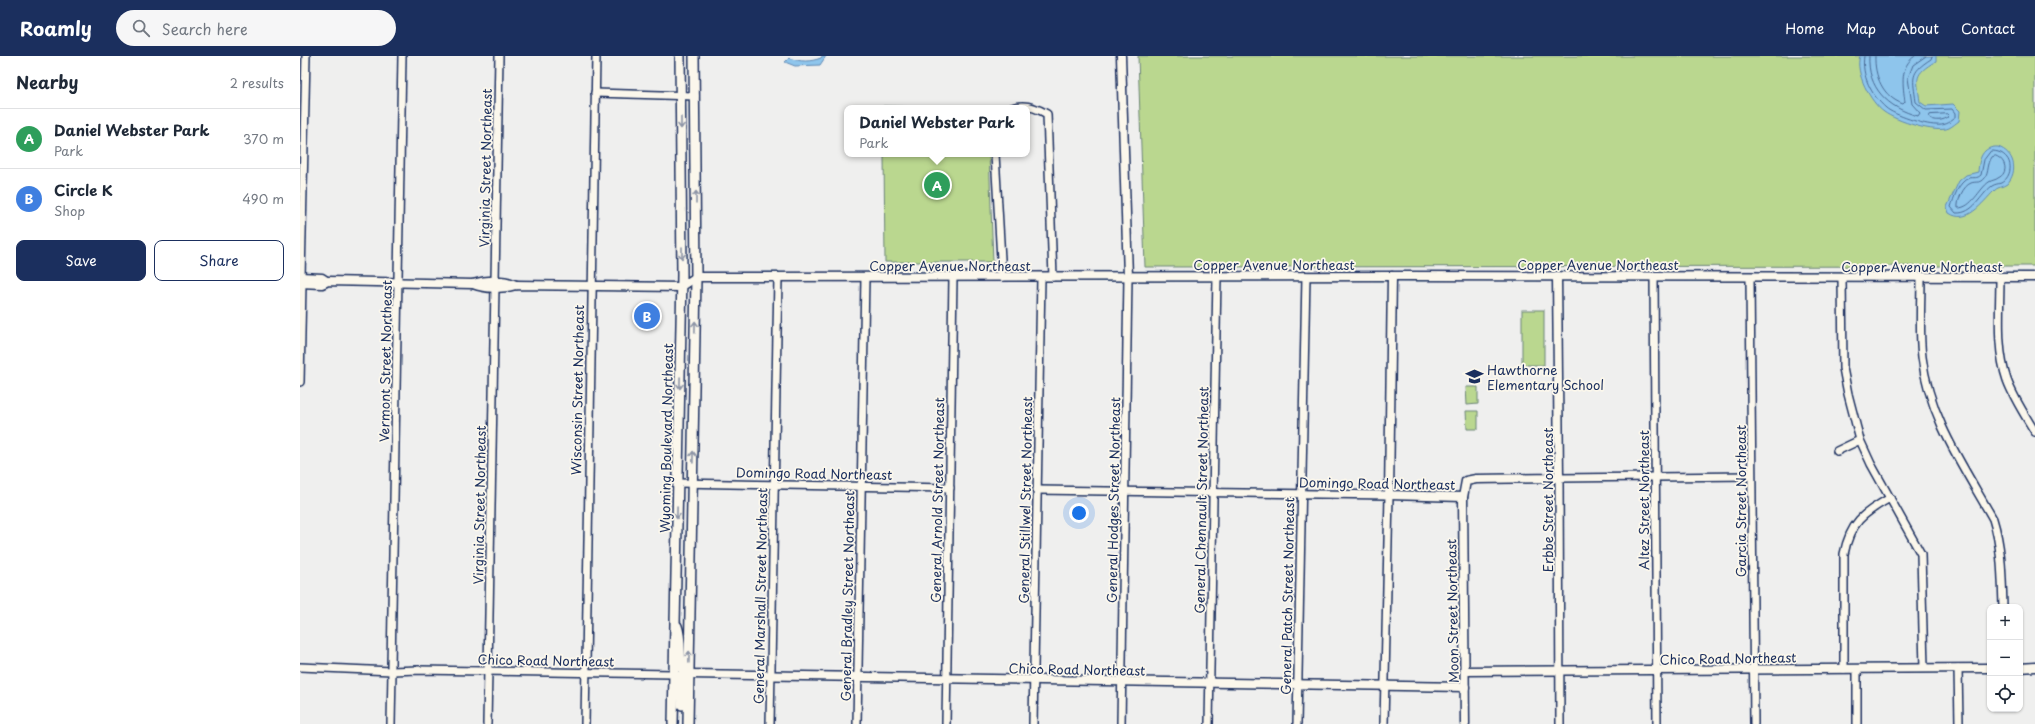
<!DOCTYPE html>
<meta charset="utf-8">
<style>
:root{--surface:#fff;--page:#f6f6f7;--text:#1f2937;--muted:#747a83;--line:#e0e1e3;--accent:#1b2f5e}
body{margin:0;font-family:"Playpen Sans",sans-serif;background:var(--page);color:var(--text)}
.controls{position:absolute;right:12px;bottom:12px;display:grid;overflow:hidden;border-radius:8px;box-shadow:0 1px 3px #0004}
.controls button{width:36px;height:36px;display:grid;place-items:center;padding:0;border:0;border-bottom:1px solid var(--line);background:var(--surface);color:var(--text);font:20px sans-serif}
.you{position:absolute;left:779px;top:457px;width:14px;height:14px;margin:-10px;border:3px solid #fff;border-radius:50%;background:#1a73e8;box-shadow:0 0 0 6px #1a73e833}
.badge{display:grid;place-items:center;width:26px;height:26px;border-radius:50%;background:var(--accent);color:#fff;font-size:13px;font-weight:700}
.pin{position:absolute;translate:-50% -50%;border:2px solid #fff;box-shadow:0 1px 4px #0006}
.popup{position:absolute;left:544px;top:49px;width:186px;height:52px;box-sizing:border-box;display:grid;place-content:center;border-radius:8px;background:var(--surface);filter:drop-shadow(0 1px 3px #0005);font-size:13px;white-space:nowrap;color:var(--muted)}
.popup b{font-size:15px;color:var(--text)}
.popup::after{content:'';position:absolute;left:50%;top:100%;margin-left:-8px;border:8px solid transparent;border-top-color:var(--surface)}
.list{margin:0;padding:0;list-style:none}
h2{display:flex;justify-content:space-between;align-items:center;height:52px;margin:0;padding:0 16px;font-size:17px}
h2 small{font-size:13px;font-weight:400;color:var(--muted)}
.list li{display:grid;grid-template-columns:26px 1fr auto;gap:12px;align-items:center;box-sizing:border-box;height:60px;padding:0 16px;border-top:1px solid var(--line)}
.list b{display:block;font-size:15px;white-space:nowrap}
.list p{margin:0;font-size:13px;white-space:nowrap;color:var(--muted)}
.list em{font-size:13px;font-style:normal;color:var(--muted)}
.actions{display:flex;gap:8px;padding:12px 16px}
.actions a{flex:1;padding:9px 0;border:1px solid var(--accent);border-radius:8px;text-align:center;font-size:14px;color:var(--accent)}
.actions .main{background:var(--accent);color:#fff}
.icon{flex:none;width:22px;height:22px;fill:none;stroke:currentColor;stroke-width:2;stroke-linecap:round;stroke-linejoin:round}
.map{position:relative;flex:none;width:1735px;height:668px;overflow:hidden}
header{display:flex;align-items:center;gap:24px;box-sizing:border-box;height:56px;padding:0 20px;background:var(--accent);color:#fff}
header strong{font-size:19px}
nav{display:flex;gap:22px;margin-inline-start:auto;font-size:14px}
.search{width:280px;height:36px;background:var(--page);display:flex;align-items:center;gap:10px;box-sizing:border-box;padding:0 14px;border-radius:22px;color:var(--muted);font-size:15px}
main{display:flex}
aside{flex:1;background:var(--surface)}
.map>svg:first-child{display:block}
.green{fill:#bad78f;stroke:#6a8376}
.water{fill:#8ec5ec;stroke:#6089b3}
.lines{fill:none;stroke-linecap:round;stroke-linejoin:round}
.shore{stroke:#496b97;stroke-width:1}
.minor-casing{stroke:#1b2f5e;stroke-width:10}
.tertiary-casing{stroke:#1b2f5e;stroke-width:11}
.secondary-casing{stroke:#1b2f5e;stroke-width:12}
.minor{stroke:#fbf7ec;stroke-width:7}
.tertiary{stroke:#fbf7ec;stroke-width:8}
.secondary{stroke:#fbf7ec;stroke-width:9}
.oneway{stroke:#8b93a5}
.labels{text-anchor:middle;dominant-baseline:central;stroke-width:3.5;stroke-linejoin:round;paint-order:stroke}
.street-label{font-size:13px;fill:#1b2f5e;stroke:#fbf7ec}
.poi-label{font-size:13px;fill:#1b2f5e;stroke:#fbf7ec;text-anchor:start}
</style>
<header>
<strong>Roamly</strong>
<div class="search"><svg class="icon" aria-label="search" viewBox="0 0 24 24"><circle cx="10" cy="10" r="6"/><path d="M15 15l6 6"/></svg>Search here</div>
<nav><a>Home</a><a>Map</a><a>About</a><a>Contact</a></nav>
</header>
<main>
<aside>
<h2>Nearby<small>2 results</small></h2>
<ul class="list">
<li><span class="badge" style="background:#2e9e5b">A</span><div><b>Daniel Webster Park</b><p>Park</p></div><em>370 m</em></li>
<li><span class="badge" style="background:#3f7fe0">B</span><div><b>Circle K</b><p>Shop</p></div><em>490 m</em></li>
</ul>
<div class="actions"><a class="main">Save</a><a>Share</a></div>
</aside>
<div class="map">
<svg width="1735" height="668" viewBox="0 0 1735 668">
<rect width="100%" height="100%" fill="#efefee"/>
<filter id="ink" filterUnits="userSpaceOnUse"><feTurbulence type="fractalNoise" baseFrequency=".025" numOctaves="2"/><feDisplacementMap in="SourceGraphic" scale="8" xChannelSelector="R" yChannelSelector="G"/><feConvolveMatrix kernelMatrix="1 2 1 2 8 2 1 2 1" color-interpolation-filters="sRGB"/></filter>
<g filter="url(#ink)">
<!-- green -->
<g class="green">
<polygon points="838,0 1735,0 1735,210 845,211"/>
<polygon points="583,50 687,52 583,52"/>
<polygon points="584,98 689,98 693,206 585,206"/>
<rect x="1222" y="254" width="22" height="55"/>
<polygon points="1166,331 1178,331 1178,348 1167,349"/>
<polygon points="1166,355 1178,355 1178,373 1167,373"/>
</g>
<!-- water -->
<g class="water">
<path d="M522,0H526L520,9L495,10L485,6L489,2C501,6 510,6 521,2Z"/>
<path d="M1560,0H1636V5C1613,19 1617,21 1620,46L1626,50L1653,48L1660,55L1659,65C1656,67 1653,70 1649,72C1636,78 1596,65 1584,56C1571,47 1554,16 1560,0Z"/>
<path d="M1698,91C1714,96 1719,115 1707,128C1703,131 1697,131 1694,135C1682,147 1667,169 1649,157L1647,151L1659,125L1666,119L1678,116C1679,103 1682,90 1698,91Z"/>
</g>
<g class="lines">
<!-- shore -->
<g class="shore">
<path d="M1564,0C1561,19 1571,39 1586,52C1594,59 1624,69 1636,69C1643,70 1650,67 1655,62V57L1652,53L1626,54L1616,46C1613,22 1609,17 1631,3L1632,0"/>
<path d="M1569,0C1567,32 1588,52 1618,60L1620,57L1612,48L1608,22L1613,9L1626,0"/>
<path d="M1575,0C1574,20 1583,41 1603,48L1605,46C1603,29 1599,11 1615,0"/>
<path d="M1647,58L1649,60C1644,65 1634,66 1629,61L1630,59Z"/>
<path d="M1691,95C1698,95 1703,97 1707,102C1713,110 1710,122 1701,127C1698,128 1695,128 1692,130C1680,139 1674,158 1656,157L1651,151C1654,142 1658,126 1669,122C1674,121 1677,123 1681,119L1684,104Z"/>
<path d="M1696,100C1706,104 1709,117 1698,122C1696,124 1692,124 1689,126C1679,133 1672,152 1658,152C1657,145 1663,130 1671,127C1676,125 1681,128 1685,122C1689,116 1687,108 1692,101Z"/>
</g>
<defs>
<g id="minor">
<polyline points="295,37 395,40"/>
<path d="M712,52C724,47 737,52 747,58L753,221"/>
<polyline points="695,98 702,221"/>
<polyline points="1354,220 1357,668"/>
<polyline points="1,221 6,0"/>
<path d="M1700,221C1700,255 1696,292 1707,324C1714,343 1725,359 1735,376"/>
<polyline points="1450,222 1454,668"/>
<polyline points="1542,222 1543,312 1548,338 1560,384 1571,408 1621,498 1624,612"/>
<path d="M1621,222C1621,248 1619,276 1622,301C1629,362 1664,411 1693,463C1702,492 1702,521 1703,551"/>
<polyline points="195,225 199,0"/>
<polyline points="0,326 2,227"/>
<polyline points="1537,395 1560,384"/>
<polyline points="378,427 650,432"/>
<polyline points="737,434 1089,439 1084,668"/>
<polyline points="91,610 102,0"/>
<polyline points="0,611 92,615 118,614 373,618"/>
<polyline points="1658,612 1659,668"/>
<path d="M1544,613V498C1550,467 1563,457 1590,442"/>
<polyline points="1557,613 1557,668"/>
<polyline points="91,668 92,615"/>
<polyline points="187,668 195,231"/>
<polyline points="285,668 296,0"/>
<polyline points="470,668 478,221"/>
<polyline points="557,668 565,221"/>
<polyline points="646,668 653,221"/>
<polyline points="733,668 741,221"/>
<polyline points="821,668 828,221"/>
<polyline points="909,668 917,220"/>
<polyline points="997,668 1006,220"/>
<polyline points="1260,668 1259,422 1451,420"/>
</g>
<g id="tertiary">
<polyline points="821,0 828,221"/>
<polyline points="1092,220 1089,439 1163,441"/>
<polyline points="0,221 22,222 25,224"/>
<path d="M0,227L22,228L28,225L173,228C186,224 204,223 216,229"/>
<path d="M173,228C186,233 203,233 216,229L381,231L396,221L1100,220L1735,221"/>
<polyline points="1720,612 1735,611"/>
<polyline points="1165,615 1690,612"/>
<polyline points="389,618 1165,631"/>
<polyline points="1165,668 1163,441 1166,425 1176,423 1259,422 1257,220"/>
</g>
<g id="secondary">
<path d="M377,570C383,586 377,604 384,617L389,618"/>
<polyline points="373,618 382,623 382,649"/>
<polyline points="373,668 382,219 380,0"/>
<polyline points="388,668 396,221 394,0"/>
</g>
</defs>
<!-- minor casing -->
<use href="#minor" class="minor-casing"/>
<!-- tertiary casing -->
<use href="#tertiary" class="tertiary-casing"/>
<!-- secondary casing -->
<use href="#secondary" class="secondary-casing"/>
<!-- minor -->
<use href="#minor" class="minor"/>
<!-- tertiary -->
<use href="#tertiary" class="tertiary"/>
<!-- secondary -->
<use href="#secondary" class="secondary"/>
</g>
<!-- one-way arrows -->
<defs><path id="oneway-shaft" d="M-6 0H5M1.5-3L5.5 0L1.5 3" fill="none" stroke-width="1.6" stroke-linecap="round" stroke-linejoin="round"/></defs>
<g class="oneway">
<use href="#oneway-shaft" transform="translate(381 67) rotate(90)"/>
<use href="#oneway-shaft" transform="translate(396 141) rotate(-90)"/>
<use href="#oneway-shaft" transform="translate(382 197) rotate(90)"/>
<use href="#oneway-shaft" transform="translate(395 271) rotate(-89)"/>
<use href="#oneway-shaft" transform="translate(380 327) rotate(91)"/>
<use href="#oneway-shaft" transform="translate(393 401) rotate(-89)"/>
<use href="#oneway-shaft" transform="translate(377 457) rotate(91)"/>
<use href="#oneway-shaft" transform="translate(389 601) rotate(-89)"/>
</g>
</g>
<!-- icons -->
<defs>
<symbol id="school-bare" viewBox="-9 -9 18 18"><path d="M0-5L7-2L0 1L-7-2ZM-4 1L0 2.5L4 1V4Q0 6-4 4Z" fill="#1b2f5e" stroke="#fbf7ec" stroke-width="2.5" paint-order="stroke"/></symbol>
</defs>
<g fill-rule="evenodd">
<use href="#school-bare" x="1162" y="308" width="25" height="25"/>
</g>
<g class="labels">
<!-- street labels -->
<g class="street-label">
<text transform="translate(185 112) rotate(-89)">Virginia Street Northeast</text>
<text x="974" y="208">Copper Avenue Northeast</text>
<text x="1298" y="208">Copper Avenue Northeast</text>
<text x="650" y="209">Copper Avenue Northeast</text>
<text x="1622" y="210">Copper Avenue Northeast</text>
<text transform="translate(85 305) rotate(-89)">Vermont Street Northeast</text>
<text transform="translate(277 334) rotate(-89)">Wisconsin Street Northeast</text>
<text transform="translate(366 382) rotate(-89)">Wyoming Boulevard Northeast</text>
<text transform="translate(514 417) rotate(1)">Domingo Road Northeast</text>
<text transform="translate(1077 427) rotate(1)">Domingo Road Northeast</text>
<text transform="translate(637 444) rotate(-89)">General Arnold Street Northeast</text>
<text transform="translate(725 444) rotate(-89)">General Stillwel Street Northeast</text>
<text transform="translate(813 444) rotate(-89)">General Hodges Street Northeast</text>
<text transform="translate(901 444) rotate(-89)">General Chennault Street Northeast</text>
<text transform="translate(1247 444) rotate(-90)">Erbbe Street Northeast</text>
<text transform="translate(1343 444) rotate(-90)">Altez Street Northeast</text>
<text transform="translate(1440 445) rotate(-90)">Garcia Street Northeast</text>
<text transform="translate(179 449) rotate(-89)">Virginia Street Northeast</text>
<text transform="translate(460 540) rotate(-89)">General Marshall Street Northeast</text>
<text transform="translate(547 540) rotate(-89)">General Bradley Street Northeast</text>
<text transform="translate(987 540) rotate(-89)">General Patch Street Northeast</text>
<text transform="translate(1152 555) rotate(-91)">Moon Street Northeast</text>
<text transform="translate(1428 602) rotate(-1)">Chico Road Northeast</text>
<text transform="translate(246 604) rotate(1)">Chico Road Northeast</text>
<text transform="translate(777 613) rotate(1)">Chico Road Northeast</text>
</g>
<!-- poi labels -->
<g class="poi-label">
<text x="1187" y="313">Hawthorne<tspan x="1187" dy="15">Elementary School</tspan></text>
</g>
</g>
</svg>
<div class="controls">
<button>+</button>
<button>−</button>
<button><svg class="icon" aria-label="locate" viewBox="0 0 24 24"><circle cx="12" cy="12" r="6"/><path d="M12 2v4M12 18v4M2 12h4M18 12h4"/></svg></button>
</div>
<div class="you"></div>
<div class="pin badge" style="left:637px;top:129px;background:#2e9e5b">A</div>
<div class="popup"><b>Daniel Webster Park</b>Park</div>
<div class="pin badge" style="left:347px;top:260px;background:#3f7fe0">B</div>
</div>
</main>
